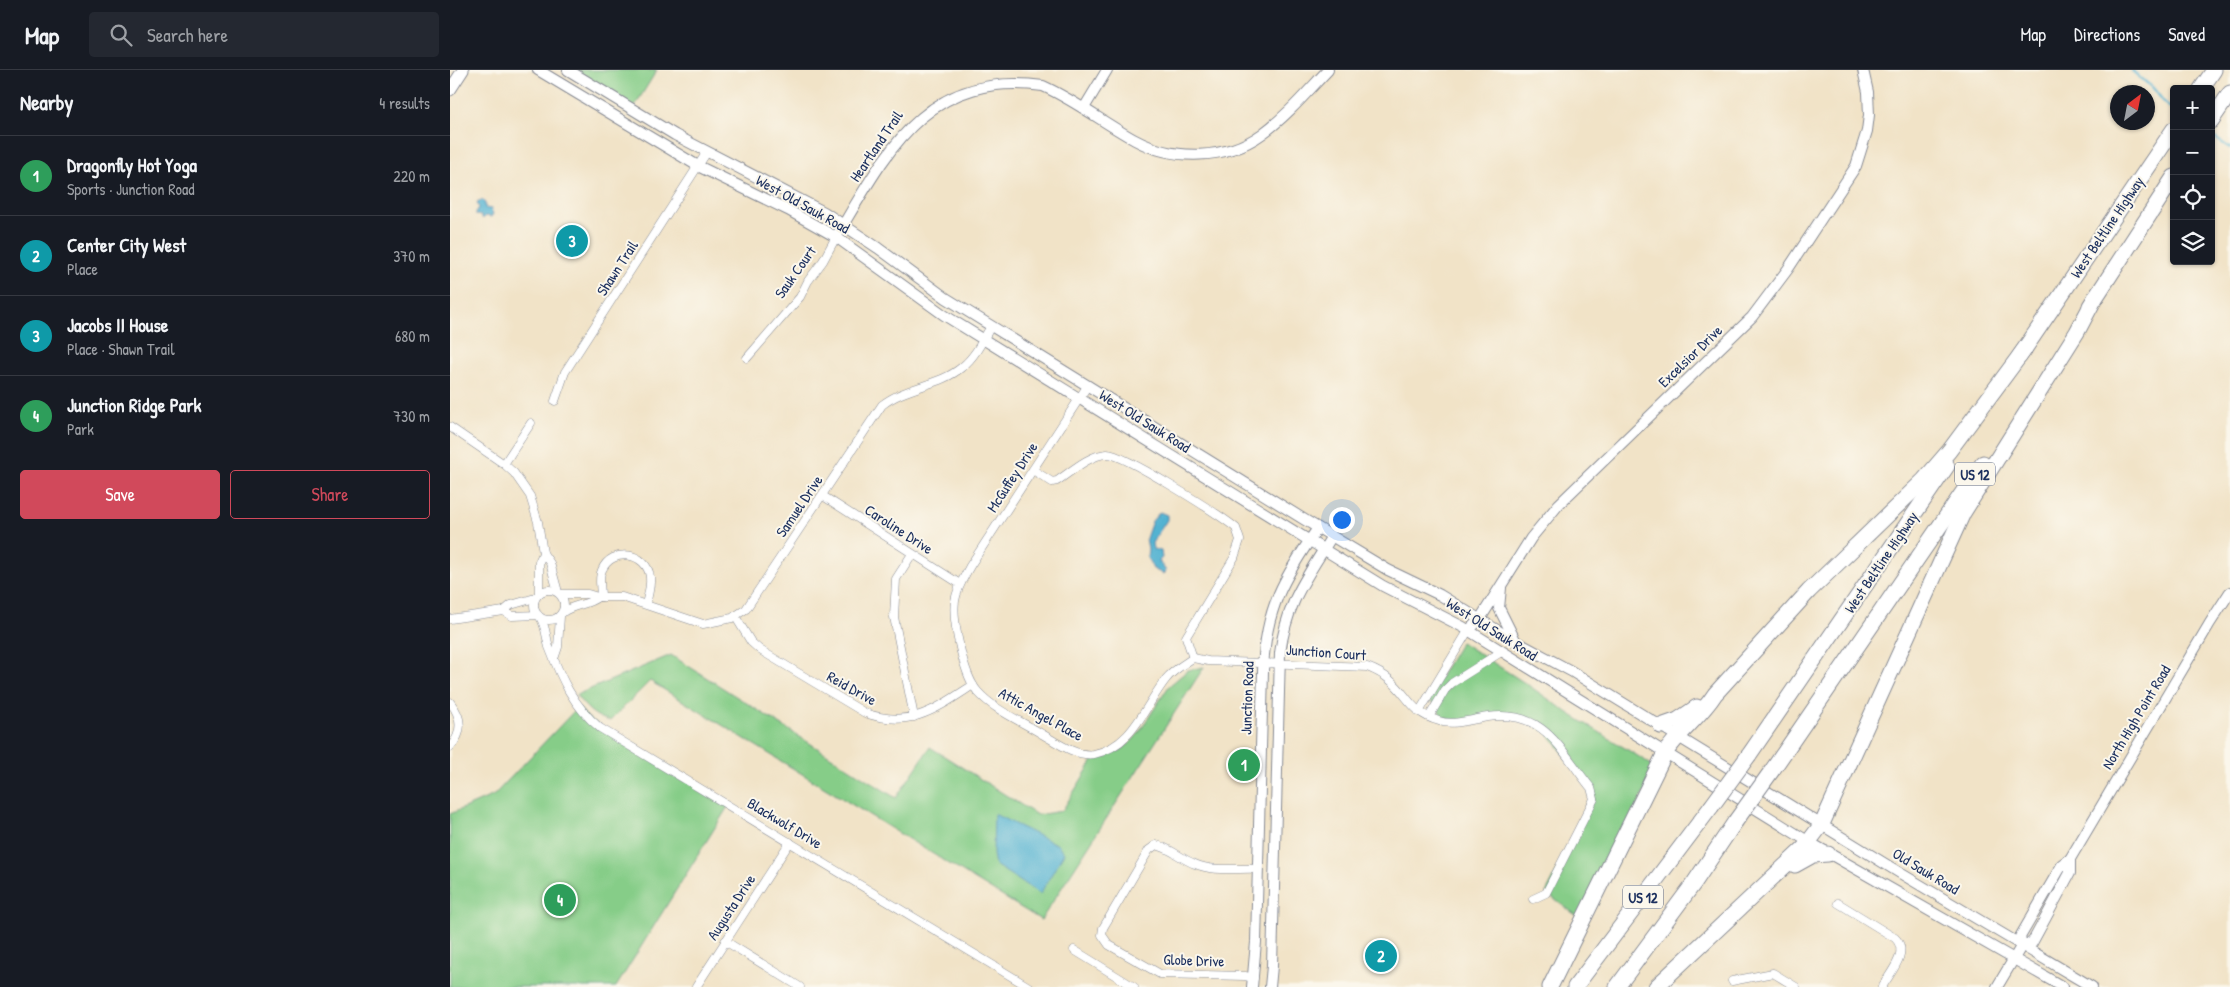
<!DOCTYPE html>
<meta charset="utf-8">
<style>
:root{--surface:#171b24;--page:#242831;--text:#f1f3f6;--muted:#9ea1a6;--line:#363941;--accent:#d1495b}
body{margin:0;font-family:"Patrick Hand",sans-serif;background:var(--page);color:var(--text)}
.controls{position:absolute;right:15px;top:15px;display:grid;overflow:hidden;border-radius:5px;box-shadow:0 1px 4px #0004}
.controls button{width:45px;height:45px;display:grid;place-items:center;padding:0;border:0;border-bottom:1px solid var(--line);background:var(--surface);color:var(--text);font:25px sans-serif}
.compass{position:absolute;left:1660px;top:15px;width:45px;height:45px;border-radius:50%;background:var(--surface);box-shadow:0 1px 4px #0004;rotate:32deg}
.you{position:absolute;left:891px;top:449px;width:18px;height:18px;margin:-12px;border:4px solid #fff;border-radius:50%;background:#1a73e8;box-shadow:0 0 0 8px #1a73e833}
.badge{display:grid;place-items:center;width:32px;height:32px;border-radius:50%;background:var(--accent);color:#fff;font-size:16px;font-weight:700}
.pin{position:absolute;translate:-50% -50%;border:2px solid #fff;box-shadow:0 1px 5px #0006}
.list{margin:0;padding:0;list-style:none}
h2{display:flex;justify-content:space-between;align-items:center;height:65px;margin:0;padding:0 20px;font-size:21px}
h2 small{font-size:16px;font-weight:400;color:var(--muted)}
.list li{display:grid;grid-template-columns:32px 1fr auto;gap:15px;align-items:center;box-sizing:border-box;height:80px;padding:0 20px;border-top:1px solid var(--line)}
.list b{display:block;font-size:19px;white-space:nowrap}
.list p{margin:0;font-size:16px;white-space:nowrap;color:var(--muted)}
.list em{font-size:16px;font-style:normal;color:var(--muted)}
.actions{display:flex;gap:10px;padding:15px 20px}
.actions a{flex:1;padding:11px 0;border:1px solid var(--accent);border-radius:5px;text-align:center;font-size:18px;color:var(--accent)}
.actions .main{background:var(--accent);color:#fff}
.icon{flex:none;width:28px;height:28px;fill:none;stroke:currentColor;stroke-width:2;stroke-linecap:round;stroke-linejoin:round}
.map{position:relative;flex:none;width:1780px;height:917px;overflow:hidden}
header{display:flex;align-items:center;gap:30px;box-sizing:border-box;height:70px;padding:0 25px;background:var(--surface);border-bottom:1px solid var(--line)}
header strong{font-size:24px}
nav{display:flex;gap:28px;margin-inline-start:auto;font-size:18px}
.search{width:350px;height:45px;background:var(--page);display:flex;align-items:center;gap:12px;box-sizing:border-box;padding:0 18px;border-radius:5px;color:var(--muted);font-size:19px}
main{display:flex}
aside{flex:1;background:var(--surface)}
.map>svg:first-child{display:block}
.green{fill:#86cd88;stroke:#507e73}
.water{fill:#53b2d1;stroke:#377098}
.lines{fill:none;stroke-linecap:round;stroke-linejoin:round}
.stream{stroke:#53b2d1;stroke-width:2.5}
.minor-casing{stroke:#868992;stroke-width:9}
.tertiary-casing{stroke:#868992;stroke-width:12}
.secondary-casing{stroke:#868992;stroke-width:13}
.motorway-casing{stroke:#868992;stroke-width:17}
.minor{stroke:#fff;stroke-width:8}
.tertiary{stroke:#fff;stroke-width:10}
.secondary{stroke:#fff;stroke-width:11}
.motorway{stroke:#fff;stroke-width:15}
.motorway-bridge-casing{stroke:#868992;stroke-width:17;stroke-linecap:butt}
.motorway-bridge{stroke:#fff;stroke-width:15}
.labels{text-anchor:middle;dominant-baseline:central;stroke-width:4;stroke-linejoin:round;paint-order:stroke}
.shield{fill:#fbf7ec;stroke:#5e6b89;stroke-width:1}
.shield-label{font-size:14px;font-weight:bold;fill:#1b2f5e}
.street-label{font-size:15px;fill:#1b2f5e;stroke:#fbf7ec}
</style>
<header>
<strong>Map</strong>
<div class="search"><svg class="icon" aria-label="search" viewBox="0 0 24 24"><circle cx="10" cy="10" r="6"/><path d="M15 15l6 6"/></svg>Search here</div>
<nav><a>Map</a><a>Directions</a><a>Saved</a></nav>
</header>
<main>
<aside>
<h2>Nearby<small>4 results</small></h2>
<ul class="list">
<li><span class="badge" style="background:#2e9e5b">1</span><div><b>Dragonfly Hot Yoga</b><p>Sports · Junction Road</p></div><em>220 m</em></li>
<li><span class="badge" style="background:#0f9aa8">2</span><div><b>Center City West</b><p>Place</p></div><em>370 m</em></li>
<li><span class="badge" style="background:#0f9aa8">3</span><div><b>Jacobs II House</b><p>Place · Shawn Trail</p></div><em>680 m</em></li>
<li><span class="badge" style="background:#2e9e5b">4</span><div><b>Junction Ridge Park</b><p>Park</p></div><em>730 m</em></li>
</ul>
<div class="actions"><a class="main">Save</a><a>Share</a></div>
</aside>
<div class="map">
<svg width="1780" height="917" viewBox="0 0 1780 917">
<rect width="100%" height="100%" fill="#fbf7ec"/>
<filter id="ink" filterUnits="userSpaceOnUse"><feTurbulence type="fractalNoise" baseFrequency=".02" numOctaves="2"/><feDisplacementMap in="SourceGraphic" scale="10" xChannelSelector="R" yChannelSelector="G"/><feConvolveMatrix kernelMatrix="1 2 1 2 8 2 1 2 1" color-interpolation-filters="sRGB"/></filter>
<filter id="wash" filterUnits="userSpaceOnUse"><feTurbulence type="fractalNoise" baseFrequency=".0096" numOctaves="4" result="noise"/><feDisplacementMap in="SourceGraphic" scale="20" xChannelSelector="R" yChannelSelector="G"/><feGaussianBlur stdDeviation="1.12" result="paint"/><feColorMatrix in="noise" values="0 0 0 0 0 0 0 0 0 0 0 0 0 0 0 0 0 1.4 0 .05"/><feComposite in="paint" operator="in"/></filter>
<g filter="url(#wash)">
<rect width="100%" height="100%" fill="#f1e3c7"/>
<!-- green -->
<g class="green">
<polygon points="118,0 207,0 183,39"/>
<polygon points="1011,572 1078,615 1120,644 1199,693 1205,699 1134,851 1096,823 1144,729 1141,718 1096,661 1065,646 994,652 986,635 977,629"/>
<path d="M221,585L446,728L480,677L587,745L612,741L644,689L671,680L680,673L688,664L719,616L738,600L754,597L591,850L200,611L160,651C144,647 136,638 126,625Z"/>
<polygon points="128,637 138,648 279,735 166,917 0,917 0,744 44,725"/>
</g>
<!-- water -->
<g class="water">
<polygon points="32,130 35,133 35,138 41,139 43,144 41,147 36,146 33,149 31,146 26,145 26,142 29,138 27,133"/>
<polygon points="710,442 717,445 717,450 702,473 703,479 711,481 712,488 709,491 716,501 713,504 703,499 697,487 698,479 696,468 702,451"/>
<polygon points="544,744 608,775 614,783 590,824 545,795 543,784"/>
</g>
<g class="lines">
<!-- stream -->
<g class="stream">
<polyline points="1681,0 1703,18 1717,36 1724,40"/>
<polyline points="1765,68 1780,78"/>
</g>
</g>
</g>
<g filter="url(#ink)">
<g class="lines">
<defs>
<g id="minor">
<polyline points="297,288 350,227 358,211 373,191 386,167"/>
<path d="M638,315L520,496C514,507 507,518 505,531C502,551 514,607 528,622C544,640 571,651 592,664C606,672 626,687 644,684C683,676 694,637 716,609C722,601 734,594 743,588"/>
<polyline points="105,331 115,302 257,82"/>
<polyline points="0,357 54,394 64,403 80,426 88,452 93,483 100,493 108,522"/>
<polyline points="54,394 81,353"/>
<path d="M583,400L602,412L607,411C622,401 639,385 657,384C673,383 770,445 786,458L790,470L784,488L736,567L743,588L758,591L917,597C925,600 933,604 940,610C959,626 961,643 989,651C1003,656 1024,649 1038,647C1095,639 1110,680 1141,718L1144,729L1096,823L1083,829"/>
<polyline points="373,426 510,514"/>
<polyline points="462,484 446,509 444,547 464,647"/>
<circle cx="99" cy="535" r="15"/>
<polyline points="89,523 89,492 93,483"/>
<path d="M111,524H138L148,527H172L253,554L282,548L296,539L432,335C456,316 490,316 512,297C525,287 533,270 541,256"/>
<path d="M151,527C151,518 148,508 152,500C162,477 197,482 200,507C201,516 198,526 196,534"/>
<polyline points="54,541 62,546 88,545"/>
<path d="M112,543C122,534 137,536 148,527"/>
<path d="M285,546L301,572L310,580L415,643C461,659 486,639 523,615"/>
<path d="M90,547C96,556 96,567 99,577C111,608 123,636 150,658L579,917"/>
<polyline points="0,549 54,541 61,535 85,528"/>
<polyline points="105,586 108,577 110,546"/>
<path d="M0,632C12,647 14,662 0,677"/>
<polyline points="969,642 1018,561"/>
<polyline points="979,647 995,620 1002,613 1051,582"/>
<path d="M1388,833L1445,868C1460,882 1440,903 1432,917"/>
<polyline points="275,871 350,917"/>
<polyline points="624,880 684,917"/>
<path d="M804,908L795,906L710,904L659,875L652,865L653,858L699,780L706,775C721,778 731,789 745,794C762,802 788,798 807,799"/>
<polyline points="1282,911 1323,903 1346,917"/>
<polyline points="246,917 340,772"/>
</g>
<g id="tertiary">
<polyline points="88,0 248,96 338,140 386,167 494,245 933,516 1013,557 1359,772 1613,917"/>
<polyline points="118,0 225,65 374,142 428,178 496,228 855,450 938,500 990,525 1065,571 1121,601 1450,803 1642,917"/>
<polyline points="634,38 657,0"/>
<path d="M386,167C436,84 475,0 593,16C626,31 654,53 685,70C724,91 776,90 812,64C837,46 857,22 878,0"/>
<polyline points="1051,518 1049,538 1065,570"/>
<polyline points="1018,561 1030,549 1081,468 1109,434 1302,247 1338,199 1406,96 1417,61 1419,45 1418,22 1413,0"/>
<polyline points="1572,875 1570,867 1612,795 1620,789 1760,553 1780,522"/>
<path d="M802,917L806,872L813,601C815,539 834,507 868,458"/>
<path d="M820,917L822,896L830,583C837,531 856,509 882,466"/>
<polyline points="1547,917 1572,875 1582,873 1620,803 1620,789"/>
</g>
<polyline id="secondary" points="0,20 13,0"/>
<g id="motorway">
<polyline points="1751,19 1764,0"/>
<polyline points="1761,51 1780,23"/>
<polyline points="1640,236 1724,107"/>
<polyline points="1569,287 1724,59"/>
<polyline points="1211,656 1228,650 1247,637"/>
<polyline points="1299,685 1497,396"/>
<polyline points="1323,699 1533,393"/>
<polyline points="1345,795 1363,785 1378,784"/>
<path d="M1100,917L1215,683C1230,661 1251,646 1265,624L1359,521L1474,410L1499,381L1574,280"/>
<polyline points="1125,917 1261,737"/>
<polyline points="1167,917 1244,813 1285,752"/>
<polyline points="1206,917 1354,778 1372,754 1513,443 1627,262 1645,228"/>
</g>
</defs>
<!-- minor casing -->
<use href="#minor" class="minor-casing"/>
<!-- tertiary casing -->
<use href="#tertiary" class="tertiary-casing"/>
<!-- secondary casing -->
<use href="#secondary" class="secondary-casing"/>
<!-- motorway casing -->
<use href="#motorway" class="motorway-casing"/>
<!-- minor -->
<use href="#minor" class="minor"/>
<!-- tertiary -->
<use href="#tertiary" class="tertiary"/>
<!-- secondary -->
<use href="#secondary" class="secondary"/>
<!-- motorway -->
<use href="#motorway" class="motorway"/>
<defs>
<g id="motorway-bridge">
<polyline points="1261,737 1299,685"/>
<polyline points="1285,752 1323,699"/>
</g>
</defs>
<!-- motorway-bridge casing -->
<use href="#motorway-bridge" class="motorway-bridge-casing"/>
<!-- motorway-bridge -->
<use href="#motorway-bridge" class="motorway-bridge"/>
</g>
</g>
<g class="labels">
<!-- shield labels -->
<g class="shield">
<rect x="1505" y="392.5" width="40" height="23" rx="4"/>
<rect x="1173" y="815.5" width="40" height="23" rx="4"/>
</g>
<g class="shield-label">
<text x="1525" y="404">US 12</text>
<text x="1193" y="827">US 12</text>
</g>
<!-- street labels -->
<g class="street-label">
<text transform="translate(426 76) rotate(-56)">Heartland Trail</text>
<text transform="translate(353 134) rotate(29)">West Old Sauk Road</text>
<text transform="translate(1657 157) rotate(-56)">West Beltline Highway</text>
<text transform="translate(167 198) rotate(-57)">Shawn Trail</text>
<text transform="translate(345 202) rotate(-55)">Sauk Court</text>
<text transform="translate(1240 286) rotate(-44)">Excelsior Drive</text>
<text transform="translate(695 351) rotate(32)">West Old Sauk Road</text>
<text transform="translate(562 407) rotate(-57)">McGuffey Drive</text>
<text transform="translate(349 436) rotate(-56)">Samuel Drive</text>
<text transform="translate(449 459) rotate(33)">Caroline Drive</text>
<text transform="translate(1431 492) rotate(-56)">West Beltline Highway</text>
<text transform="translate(1042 559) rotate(32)">West Old Sauk Road</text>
<text transform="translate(876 582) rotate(4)">Junction Court</text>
<text transform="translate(402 618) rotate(29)">Reid Drive</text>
<text transform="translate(797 628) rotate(-88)">Junction Road</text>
<text transform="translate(591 644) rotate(29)">Attic Angel Place</text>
<text transform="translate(1686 647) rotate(-59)">North High Point Road</text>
<text transform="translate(335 753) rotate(31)">Blackwolf Drive</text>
<text transform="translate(1476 801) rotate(31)">Old Sauk Road</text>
<text transform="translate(281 837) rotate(-57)">Augusta Drive</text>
<text transform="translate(744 890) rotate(2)">Globe Drive</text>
</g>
</g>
</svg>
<div class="controls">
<button>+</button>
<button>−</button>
<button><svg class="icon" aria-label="locate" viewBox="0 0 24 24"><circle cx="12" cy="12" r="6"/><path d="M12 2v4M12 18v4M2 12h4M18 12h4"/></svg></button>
<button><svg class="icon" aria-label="layers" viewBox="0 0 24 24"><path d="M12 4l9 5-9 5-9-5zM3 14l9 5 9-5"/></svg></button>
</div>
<svg class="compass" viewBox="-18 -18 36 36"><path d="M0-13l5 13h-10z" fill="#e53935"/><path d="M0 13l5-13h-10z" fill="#9ea1a6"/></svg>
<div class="you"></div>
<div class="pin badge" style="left:794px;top:695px;background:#2e9e5b">1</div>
<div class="pin badge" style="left:931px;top:886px;background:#0f9aa8">2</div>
<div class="pin badge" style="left:122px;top:171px;background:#0f9aa8">3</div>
<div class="pin badge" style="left:110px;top:830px;background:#2e9e5b">4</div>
</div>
</main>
